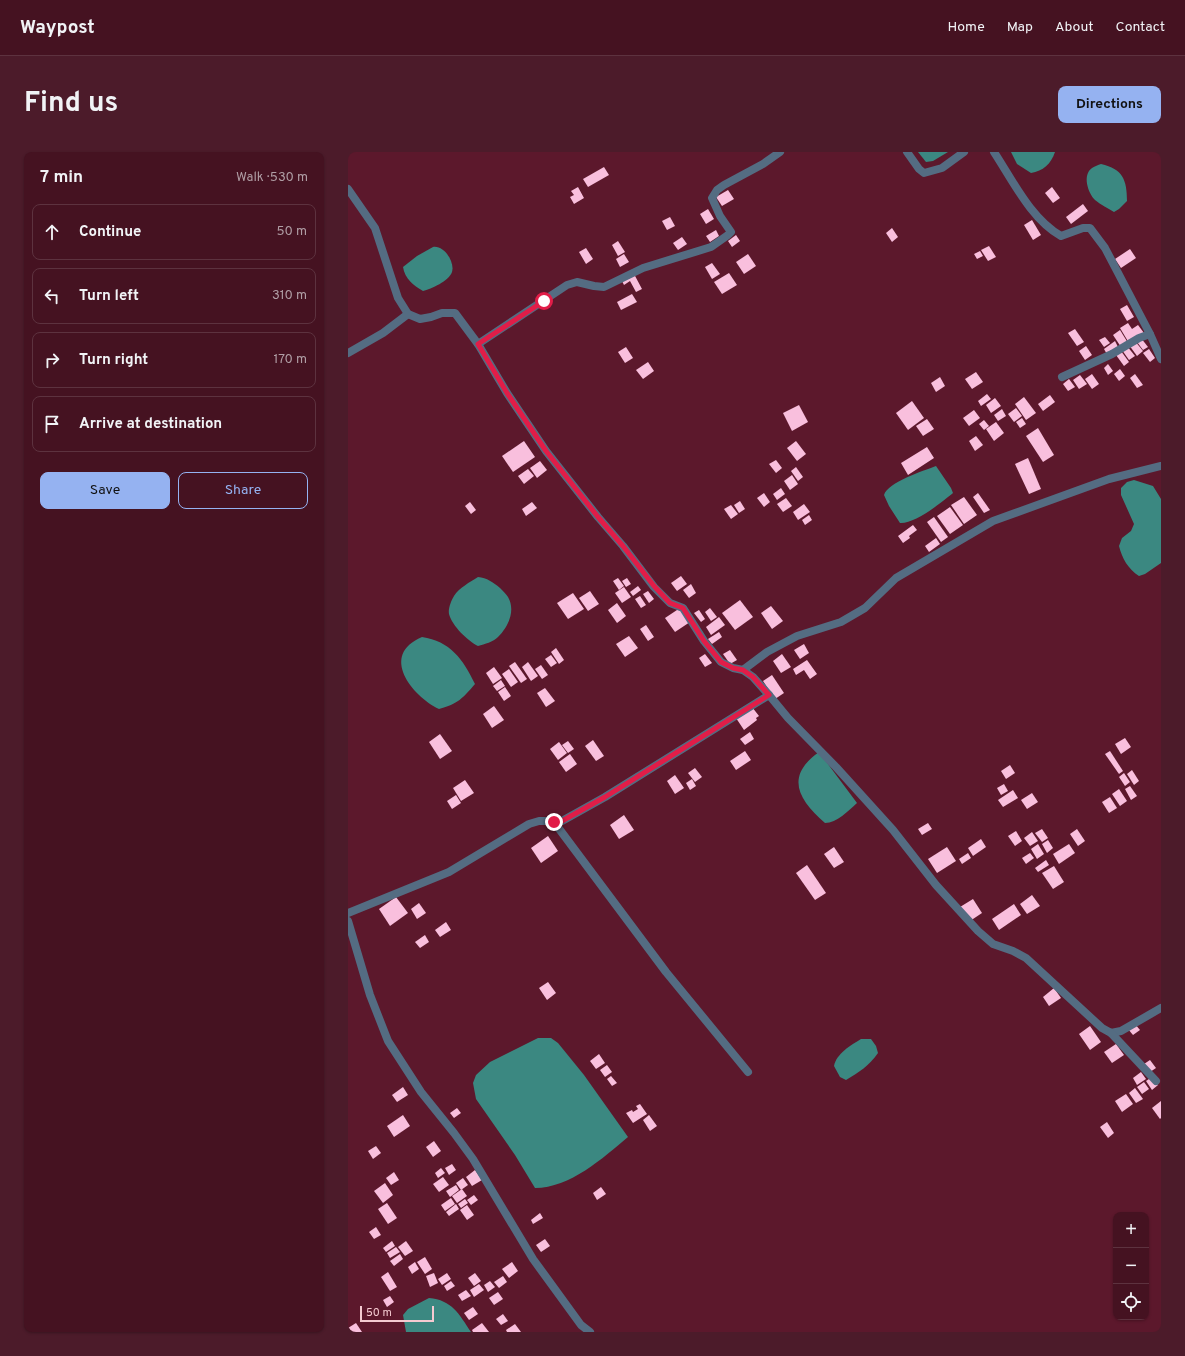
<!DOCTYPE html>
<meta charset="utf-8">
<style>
:root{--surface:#451221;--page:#4c1b2a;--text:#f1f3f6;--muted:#b09ea5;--line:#5d323f;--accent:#95b2f1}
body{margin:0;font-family:Overpass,sans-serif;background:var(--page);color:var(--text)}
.controls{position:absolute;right:12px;bottom:12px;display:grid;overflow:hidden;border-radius:8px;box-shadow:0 1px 3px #0004}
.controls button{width:36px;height:36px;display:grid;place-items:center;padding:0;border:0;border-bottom:1px solid var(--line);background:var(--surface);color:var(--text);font:20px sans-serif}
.scale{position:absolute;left:12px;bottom:10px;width:74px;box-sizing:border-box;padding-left:4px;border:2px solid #f5cad1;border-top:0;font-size:11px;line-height:14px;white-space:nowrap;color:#f5cad1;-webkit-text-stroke:3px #5c182c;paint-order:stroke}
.stop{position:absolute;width:12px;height:12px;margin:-9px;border:3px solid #e11d48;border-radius:50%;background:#fff}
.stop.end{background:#e11d48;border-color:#fff;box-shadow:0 1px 4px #0008}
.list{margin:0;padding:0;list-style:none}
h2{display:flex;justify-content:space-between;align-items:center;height:52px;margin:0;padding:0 16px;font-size:17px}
h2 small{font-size:13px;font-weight:400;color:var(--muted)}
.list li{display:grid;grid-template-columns:26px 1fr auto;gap:12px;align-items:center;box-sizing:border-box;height:56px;margin:0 8px 8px;padding:0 8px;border:1px solid var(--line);border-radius:8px}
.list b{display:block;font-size:15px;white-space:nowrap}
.list em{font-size:13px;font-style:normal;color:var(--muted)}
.actions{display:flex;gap:8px;padding:12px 16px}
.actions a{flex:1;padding:9px 0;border:1px solid var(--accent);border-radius:8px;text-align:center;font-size:14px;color:var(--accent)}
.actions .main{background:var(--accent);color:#111}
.icon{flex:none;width:22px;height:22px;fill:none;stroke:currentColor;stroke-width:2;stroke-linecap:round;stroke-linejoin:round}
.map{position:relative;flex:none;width:813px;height:1180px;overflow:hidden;border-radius:8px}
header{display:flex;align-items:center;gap:24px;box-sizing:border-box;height:56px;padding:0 20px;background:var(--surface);border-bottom:1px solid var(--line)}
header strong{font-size:19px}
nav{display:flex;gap:22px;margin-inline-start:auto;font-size:14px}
.intro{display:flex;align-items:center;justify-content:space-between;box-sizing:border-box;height:96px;padding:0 24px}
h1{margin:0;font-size:28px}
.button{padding:10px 18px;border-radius:8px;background:var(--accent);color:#111;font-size:14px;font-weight:700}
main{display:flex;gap:24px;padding:0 24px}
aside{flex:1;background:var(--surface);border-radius:8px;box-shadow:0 1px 3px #0004}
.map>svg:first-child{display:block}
.water{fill:#3b8881}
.building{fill:#f9bfdd}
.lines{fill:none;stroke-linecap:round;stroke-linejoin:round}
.minor{stroke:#546c82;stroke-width:8}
.tertiary{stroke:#546c82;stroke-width:8}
.route{stroke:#e11d48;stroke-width:5}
</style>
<header>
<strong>Waypost</strong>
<nav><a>Home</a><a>Map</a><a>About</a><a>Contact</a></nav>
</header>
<div class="intro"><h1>Find us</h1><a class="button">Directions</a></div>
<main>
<aside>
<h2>7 min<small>Walk · 530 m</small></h2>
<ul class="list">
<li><svg class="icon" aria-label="ahead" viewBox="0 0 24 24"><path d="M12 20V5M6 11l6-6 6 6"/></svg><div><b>Continue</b></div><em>50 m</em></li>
<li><svg class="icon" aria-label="left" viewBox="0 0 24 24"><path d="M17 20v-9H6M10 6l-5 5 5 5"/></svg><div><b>Turn left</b></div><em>310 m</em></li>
<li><svg class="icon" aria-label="right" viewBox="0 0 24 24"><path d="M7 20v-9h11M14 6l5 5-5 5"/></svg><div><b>Turn right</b></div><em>170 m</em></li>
<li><svg class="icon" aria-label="arrive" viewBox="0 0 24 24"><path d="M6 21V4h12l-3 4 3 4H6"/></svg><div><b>Arrive at destination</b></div></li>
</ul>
<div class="actions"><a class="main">Save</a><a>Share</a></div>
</aside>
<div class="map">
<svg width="813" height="1180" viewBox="0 0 813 1180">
<rect width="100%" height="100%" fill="#5c182c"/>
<!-- water -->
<g class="water">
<polygon points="570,0 600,0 585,9 578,10"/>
<path d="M663,0H707C703,12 695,19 683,21L669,12Z"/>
<path d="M753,12C775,17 779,28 779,49L771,57L766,60C760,56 753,53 747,48C740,41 734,23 744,16C747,14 750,13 753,12Z"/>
<path d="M85,95C96,93 107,110 104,120C101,129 83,137 75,139C65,133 57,127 55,115L69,104Z"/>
<path d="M588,314L603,336L605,341C594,350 567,372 552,371L541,354L536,343C540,330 575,319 588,314Z"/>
<path d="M786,328L805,334L813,347V411L797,422L791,424C780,417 774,406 771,394L774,386L783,379L786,372L773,343V336L779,330Z"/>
<path d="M130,425C139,426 145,430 152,436C155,439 158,442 160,445C168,459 160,475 150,485C145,490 137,492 130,494C120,489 104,474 101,462C100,457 103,449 106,444C111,436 122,430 130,425Z"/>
<path d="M74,485C102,489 115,507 127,532C115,546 110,552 91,557C64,544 31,503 74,485Z"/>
<path d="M471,600L509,651C500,659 489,671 477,671C451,648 436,625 471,600Z"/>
<path d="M190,886H203L210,891L236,923L280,985C255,1006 222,1036 187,1036L167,1003L128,947L125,931L128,923L142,910Z"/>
<path d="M513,887H523L528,894L530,901C522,913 510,921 498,928L492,925L486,914C488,902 503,893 513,887Z"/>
<path d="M81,1146C104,1148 111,1162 123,1180H58L55,1163L60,1157Z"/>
</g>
<!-- building -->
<g class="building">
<polygon points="256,15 261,23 240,35 235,27"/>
<polygon points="230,35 236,46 226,52 222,45 226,43 223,39"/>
<polygon points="704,35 712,46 705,51 697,41"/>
<polygon points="380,38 386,47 374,54 368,45"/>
<polygon points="735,52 740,59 723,72 718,65"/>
<polygon points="360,57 366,67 358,72 352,62"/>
<polygon points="322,65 327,74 319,78 314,69"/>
<polygon points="684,68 693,83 685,88 676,73"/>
<polygon points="544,76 550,85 544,90 538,81"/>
<polygon points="368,78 371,84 362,90 358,84"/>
<polygon points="388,83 392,89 384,95 380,89"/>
<polygon points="334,85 339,92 330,98 325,91"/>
<polygon points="270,89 277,100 270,104 264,93"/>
<polygon points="641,94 648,105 640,109 633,98"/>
<polygon points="238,96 245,107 238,112 231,100"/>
<polygon points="782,97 788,106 773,116 767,107"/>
<polygon points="632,99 635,104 629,107 626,102"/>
<polygon points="276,102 281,110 272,115 268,107"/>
<polygon points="400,102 408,114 396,122 388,110"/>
<polygon points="364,111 372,122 364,127 357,115"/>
<polygon points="381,121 389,133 374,142 366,130"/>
<polygon points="286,122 294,137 288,140 282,129 276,133 274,129"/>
<polygon points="284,142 289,150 273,158 269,150"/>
<polygon points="779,153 786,165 779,169 772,157"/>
<polygon points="780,171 784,177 790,173 796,181 781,191 772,176"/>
<polygon points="727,177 736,190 729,194 720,181"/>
<polygon points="772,178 780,191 773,195 765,183"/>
<polygon points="757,185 762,191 756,195 751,188"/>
<polygon points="793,186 800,195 795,198 789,190"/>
<polygon points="767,189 771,197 760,204 756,197"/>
<polygon points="787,189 795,199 789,204 781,193"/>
<polygon points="738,194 744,203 737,208 731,199"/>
<polygon points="779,194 787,204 781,208 774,198"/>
<polygon points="278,195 285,206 277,211 270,200"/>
<polygon points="801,197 807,206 802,210 795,201"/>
<polygon points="773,199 781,210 776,214 768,203"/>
<polygon points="300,210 306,219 295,227 288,218"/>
<polygon points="760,212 765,219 760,223 756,216"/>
<polygon points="772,217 777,224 771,229 766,222"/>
<polygon points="628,220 635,230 624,237 617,227"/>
<polygon points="744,222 751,232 744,237 737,227"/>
<polygon points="787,222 795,233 789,236 782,226"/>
<polygon points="732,223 739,232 731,237 725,228"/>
<polygon points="592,225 597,234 588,240 583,231"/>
<polygon points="721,227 727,235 720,239 715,232"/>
<polygon points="639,242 643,247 633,254 630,249"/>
<polygon points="702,243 707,250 695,259 690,252"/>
<polygon points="676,245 688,261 678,268 667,252"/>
<polygon points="647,246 653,254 643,261 638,253"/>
<polygon points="564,249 576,266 560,278 548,261"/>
<polygon points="451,253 460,270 444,279 435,261"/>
<polygon points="668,256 674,264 666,270 660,262"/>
<polygon points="654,257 658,264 650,269 646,263"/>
<polygon points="626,258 632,266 621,274 615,266"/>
<polygon points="674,266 678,272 672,276 668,270"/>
<polygon points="579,267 586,277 575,284 568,274"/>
<polygon points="636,268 641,274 636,278 631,272"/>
<polygon points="648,270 656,281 646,289 638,277"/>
<polygon points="690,276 706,303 695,310 678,284"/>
<polygon points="628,284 635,293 627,299 621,289"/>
<polygon points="176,289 187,305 165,320 154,304"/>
<polygon points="448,289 458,302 449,309 439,296"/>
<polygon points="579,295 586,306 560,323 553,311"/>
<polygon points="680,306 693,337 681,342 667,312"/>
<polygon points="428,308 434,316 428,321 421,312"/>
<polygon points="192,309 199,318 189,326 182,316"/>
<polygon points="448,315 455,325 450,329 443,319"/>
<polygon points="180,317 186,324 176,332 170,324"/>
<polygon points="444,323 450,332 442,338 436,329"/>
<polygon points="433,336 437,342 429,348 425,342"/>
<polygon points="416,341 422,350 416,355 409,346"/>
<polygon points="630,341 642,358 636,361 625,345"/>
<polygon points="616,345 629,363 616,372 603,353"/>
<polygon points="438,346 444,354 435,360 429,352"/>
<polygon points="392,349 397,357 391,361 386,353"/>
<polygon points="122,350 128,358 123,362 117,354"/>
<polygon points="184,350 189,356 178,364 174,357"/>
<polygon points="456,352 462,360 450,368 445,360"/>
<polygon points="383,353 390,362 383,367 376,357"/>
<polygon points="602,355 615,373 602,382 589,364"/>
<polygon points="461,363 464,368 457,373 454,368"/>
<polygon points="586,365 600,385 593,390 579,370"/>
<polygon points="565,373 569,378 561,384 562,386 555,391 550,384"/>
<polygon points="588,386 592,392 581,400 577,394"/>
<polygon points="333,424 339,432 329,439 323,431"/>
<polygon points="270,426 276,434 271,438 265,429"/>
<polygon points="279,426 283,432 278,435 274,429"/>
<polygon points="343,432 348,441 341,446 335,438"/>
<polygon points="290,434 293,438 285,444 282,440"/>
<polygon points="276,435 283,445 274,451 267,441"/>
<polygon points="242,439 251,452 240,459 231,446"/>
<polygon points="300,439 306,447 301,451 295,442"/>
<polygon points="225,441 236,457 220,467 209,451"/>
<polygon points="292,444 298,453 293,456 287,447"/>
<polygon points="392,448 405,465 387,478 374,461"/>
<polygon points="269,451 278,464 269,471 260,458"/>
<polygon points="423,454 435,469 424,477 413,461"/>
<polygon points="332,456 342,470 327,480 317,466"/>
<polygon points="362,456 369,465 363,469 357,460"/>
<polygon points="351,458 357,467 353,470 346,461"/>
<polygon points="371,465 377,473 363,483 358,475"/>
<polygon points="298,473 306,485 300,489 292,477"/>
<polygon points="371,480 374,485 364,492 360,487"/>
<polygon points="281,484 290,496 277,505 268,492"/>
<polygon points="456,492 461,501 452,507 446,498"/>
<polygon points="208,496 216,508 211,512 203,500"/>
<polygon points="382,498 389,508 382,512 375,502"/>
<polygon points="357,502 364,511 357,515 351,506"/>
<polygon points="434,502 443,515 433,521 425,509"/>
<polygon points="203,503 209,511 203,515 197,507"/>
<polygon points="459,508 469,522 462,527 456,518 448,523 445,517"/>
<polygon points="167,510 179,527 173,531 161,514"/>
<polygon points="180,510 190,524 183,529 174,515"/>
<polygon points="193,513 200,523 194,527 187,517"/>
<polygon points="146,515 154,526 145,532 138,521"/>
<polygon points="161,517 170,530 163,535 154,522"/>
<polygon points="424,523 436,541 427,547 415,529"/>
<polygon points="153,528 157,534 149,539 145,534"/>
<polygon points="157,535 163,544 156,549 150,540"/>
<polygon points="197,536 207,549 198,555 189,541"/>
<polygon points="146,554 156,568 144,576 135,562"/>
<polygon points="404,555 411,564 408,566 409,568 396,578 388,566"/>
<polygon points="402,580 406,587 397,593 392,587"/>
<polygon points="92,582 104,599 92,607 81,590"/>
<polygon points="777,586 783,595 773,602 767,592"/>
<polygon points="245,588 256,604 248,609 237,594"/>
<polygon points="220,589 226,597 220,601 214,593"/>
<polygon points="211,590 219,601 210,608 202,597"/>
<polygon points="397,599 403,608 388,618 382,609"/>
<polygon points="762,599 775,619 771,622 757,602"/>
<polygon points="222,602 229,612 218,620 211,610"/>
<polygon points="662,613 667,621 658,627 653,619"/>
<polygon points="347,616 354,625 347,630 340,621"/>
<polygon points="784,618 791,629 786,633 779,622"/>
<polygon points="776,621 782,630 777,634 771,625"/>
<polygon points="327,623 336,636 327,642 319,629"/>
<polygon points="344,627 348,634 342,638 338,631"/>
<polygon points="117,628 126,641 113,649 105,636"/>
<polygon points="656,632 660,639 653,643 649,636"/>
<polygon points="782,634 789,644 783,648 777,637"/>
<polygon points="771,637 779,649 772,654 764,642"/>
<polygon points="665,638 670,646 655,655 650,648"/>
<polygon points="684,641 690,650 679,657 673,648"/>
<polygon points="108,643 113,651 104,657 99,649"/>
<polygon points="762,645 769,656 761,661 754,650"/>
<polygon points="276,663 286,678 271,687 262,673"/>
<polygon points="580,671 584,677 574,683 570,677"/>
<polygon points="694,677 700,686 694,690 687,681"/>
<polygon points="729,677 737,689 730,694 722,682"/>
<polygon points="668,679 674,689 667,694 660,684"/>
<polygon points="684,680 690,689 682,694 676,686"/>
<polygon points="200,684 210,699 193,711 183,696"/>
<polygon points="633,687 638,695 625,704 620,696"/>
<polygon points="700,688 705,696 699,701 694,692"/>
<polygon points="690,692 696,702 689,707 683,697"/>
<polygon points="721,692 727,701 711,712 705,702"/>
<polygon points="486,695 496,710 486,716 476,702"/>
<polygon points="599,695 608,709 589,721 580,707"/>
<polygon points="620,701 623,706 614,712 611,707"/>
<polygon points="682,701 686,706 678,712 674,706"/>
<polygon points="698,708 701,713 690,720 687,716"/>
<polygon points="459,713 478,741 467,748 448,721"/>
<polygon points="706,714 716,730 705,737 694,721"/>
<polygon points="684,743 692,754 679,762 672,752"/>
<polygon points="48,745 60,761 42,774 31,757"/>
<polygon points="625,747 634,761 622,769 612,755"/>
<polygon points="71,751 78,761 69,767 63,757"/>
<polygon points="666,752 673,763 651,778 644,767"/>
<polygon points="98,770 103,778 92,785 87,778"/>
<polygon points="77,783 81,790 72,796 67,790"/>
<polygon points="200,830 208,841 199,848 191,836"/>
<polygon points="706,836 713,846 701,854 695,845"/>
<polygon points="787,872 792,878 785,883 780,877"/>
<polygon points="742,874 753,890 742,898 731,882"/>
<polygon points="768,892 776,903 764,911 756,900"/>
<polygon points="251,902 257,911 248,917 242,909"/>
<polygon points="802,908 808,916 802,920 796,912"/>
<polygon points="259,913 264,920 257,925 252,918"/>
<polygon points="793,920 798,927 789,933 785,926"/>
<polygon points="263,924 269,931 264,934 259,927"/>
<polygon points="804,925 810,933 804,938 798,929"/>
<polygon points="796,930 801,937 794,942 789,935"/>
<polygon points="55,935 60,943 49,950 44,943"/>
<polygon points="787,936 795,947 788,951 781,941"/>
<polygon points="778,942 785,952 774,960 767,949"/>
<polygon points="813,949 813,966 812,967 804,956"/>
<polygon points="292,952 299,962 285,971 278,961 284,958 285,960 290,957 288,954"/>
<polygon points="109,956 113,961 106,966 102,961"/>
<polygon points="55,963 62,974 46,985 39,974"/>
<polygon points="301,963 309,974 302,979 295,968"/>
<polygon points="759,970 766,981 760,986 752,975"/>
<polygon points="86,989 93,999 85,1005 78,995"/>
<polygon points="28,994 33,1001 25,1007 20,999"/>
<polygon points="104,1012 108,1018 101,1023 97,1016"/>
<polygon points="93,1016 97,1021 90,1026 87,1021"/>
<polygon points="127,1018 134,1028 124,1034 118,1025"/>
<polygon points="46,1020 51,1028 43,1033 38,1026"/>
<polygon points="95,1025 101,1033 91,1040 85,1032"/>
<polygon points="115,1026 120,1033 113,1038 108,1031"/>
<polygon points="37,1031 45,1043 35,1051 26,1039"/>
<polygon points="108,1033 111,1038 102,1045 98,1039"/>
<polygon points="253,1035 258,1042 249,1048 245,1041"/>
<polygon points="114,1037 119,1044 109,1051 104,1044"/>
<polygon points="126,1043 130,1048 123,1053 119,1048"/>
<polygon points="103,1046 107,1052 97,1059 93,1053"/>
<polygon points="117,1047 120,1051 113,1056 110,1052"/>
<polygon points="39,1051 49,1066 40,1072 30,1057"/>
<polygon points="108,1052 111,1057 101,1064 98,1060"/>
<polygon points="119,1053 126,1063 119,1068 112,1058"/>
<polygon points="192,1061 195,1066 185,1072 183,1068"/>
<polygon points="28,1075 33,1083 26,1087 21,1080"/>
<polygon points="197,1087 202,1094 193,1100 188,1093"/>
<polygon points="44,1089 47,1094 38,1100 35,1096"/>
<polygon points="58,1089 65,1099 57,1104 50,1095"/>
<polygon points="48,1095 52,1100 42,1106 39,1101"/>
<polygon points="52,1102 55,1107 46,1114 42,1109"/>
<polygon points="77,1105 84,1117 77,1122 69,1110"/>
<polygon points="67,1110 71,1117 64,1122 60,1115"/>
<polygon points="164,1110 170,1119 161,1126 154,1117"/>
<polygon points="40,1120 49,1135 42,1139 33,1125"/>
<polygon points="86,1121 90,1131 82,1135 78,1124"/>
<polygon points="99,1121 103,1127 94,1133 90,1127"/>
<polygon points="127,1121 133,1129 126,1134 120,1126"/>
<polygon points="155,1124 159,1130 151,1136 146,1130"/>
<polygon points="103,1129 107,1134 99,1139 96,1134"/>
<polygon points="142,1129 147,1135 140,1140 136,1133"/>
<polygon points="131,1132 136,1138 126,1145 122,1138"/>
<polygon points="118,1138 123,1144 114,1149 110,1143"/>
<polygon points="150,1140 155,1147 146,1153 141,1146"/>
<polygon points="42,1144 46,1150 39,1155 35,1148"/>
<polygon points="125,1155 130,1162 121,1168 116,1161"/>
<polygon points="155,1162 160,1169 153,1173 148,1167"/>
<polygon points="8,1171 14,1180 0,1180 0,1176"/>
<polygon points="134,1171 141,1180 125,1180 124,1178"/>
<polygon points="167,1172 173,1180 159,1180 158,1178"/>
</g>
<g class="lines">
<!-- minor -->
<g class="minor">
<polyline points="559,0 571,17 576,21 594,16 616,0"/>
<path d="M646,0C665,29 683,67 713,84L735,76H742L757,96L802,182L813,207"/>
<polyline points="0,37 27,76 50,146 60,162 72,167 83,165 94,161 107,161 130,192 159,241 198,299 250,365 275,394 306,435 322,451 335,456 356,489 373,510 385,516 395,518"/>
<polyline points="130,192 219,133 229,130 246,134 256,135 295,116 363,95 380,83 383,80 372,64 364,46 369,38 376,33 415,12 432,0"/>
<polyline points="0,201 35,181 60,162"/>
<polyline points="714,225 764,202 791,186 802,182"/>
<polyline points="421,543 440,566 488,615 545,678 588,733 630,779 645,792 665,799 678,806 754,876 763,881 773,879 813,856"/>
<polyline points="206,670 318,820 400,920"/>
<polyline points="0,769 22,843 40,889 73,940 106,981 125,1007 185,1107 233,1173 242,1180"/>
<polyline points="763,881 808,929"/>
</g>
<!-- tertiary -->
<polyline class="tertiary" points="0,761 101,720 181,672 191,669 214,669 257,645 421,543 405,525 395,518 419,500 449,484 493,470 517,456 548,426 645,369 761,327 813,314"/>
</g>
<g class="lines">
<!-- route -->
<polyline class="route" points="196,149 130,192 159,241 198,299 250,365 275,394 306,434 322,451 335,456 356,489 373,510 385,516 395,518 405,525 421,543 257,645 214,669 206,670"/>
</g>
</svg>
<div class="controls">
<button>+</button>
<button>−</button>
<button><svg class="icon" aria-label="locate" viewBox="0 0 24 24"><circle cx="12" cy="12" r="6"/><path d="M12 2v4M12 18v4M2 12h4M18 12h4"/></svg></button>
</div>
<div class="scale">50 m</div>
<div class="stop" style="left:196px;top:149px"></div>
<div class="stop end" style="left:206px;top:670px"></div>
</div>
</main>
